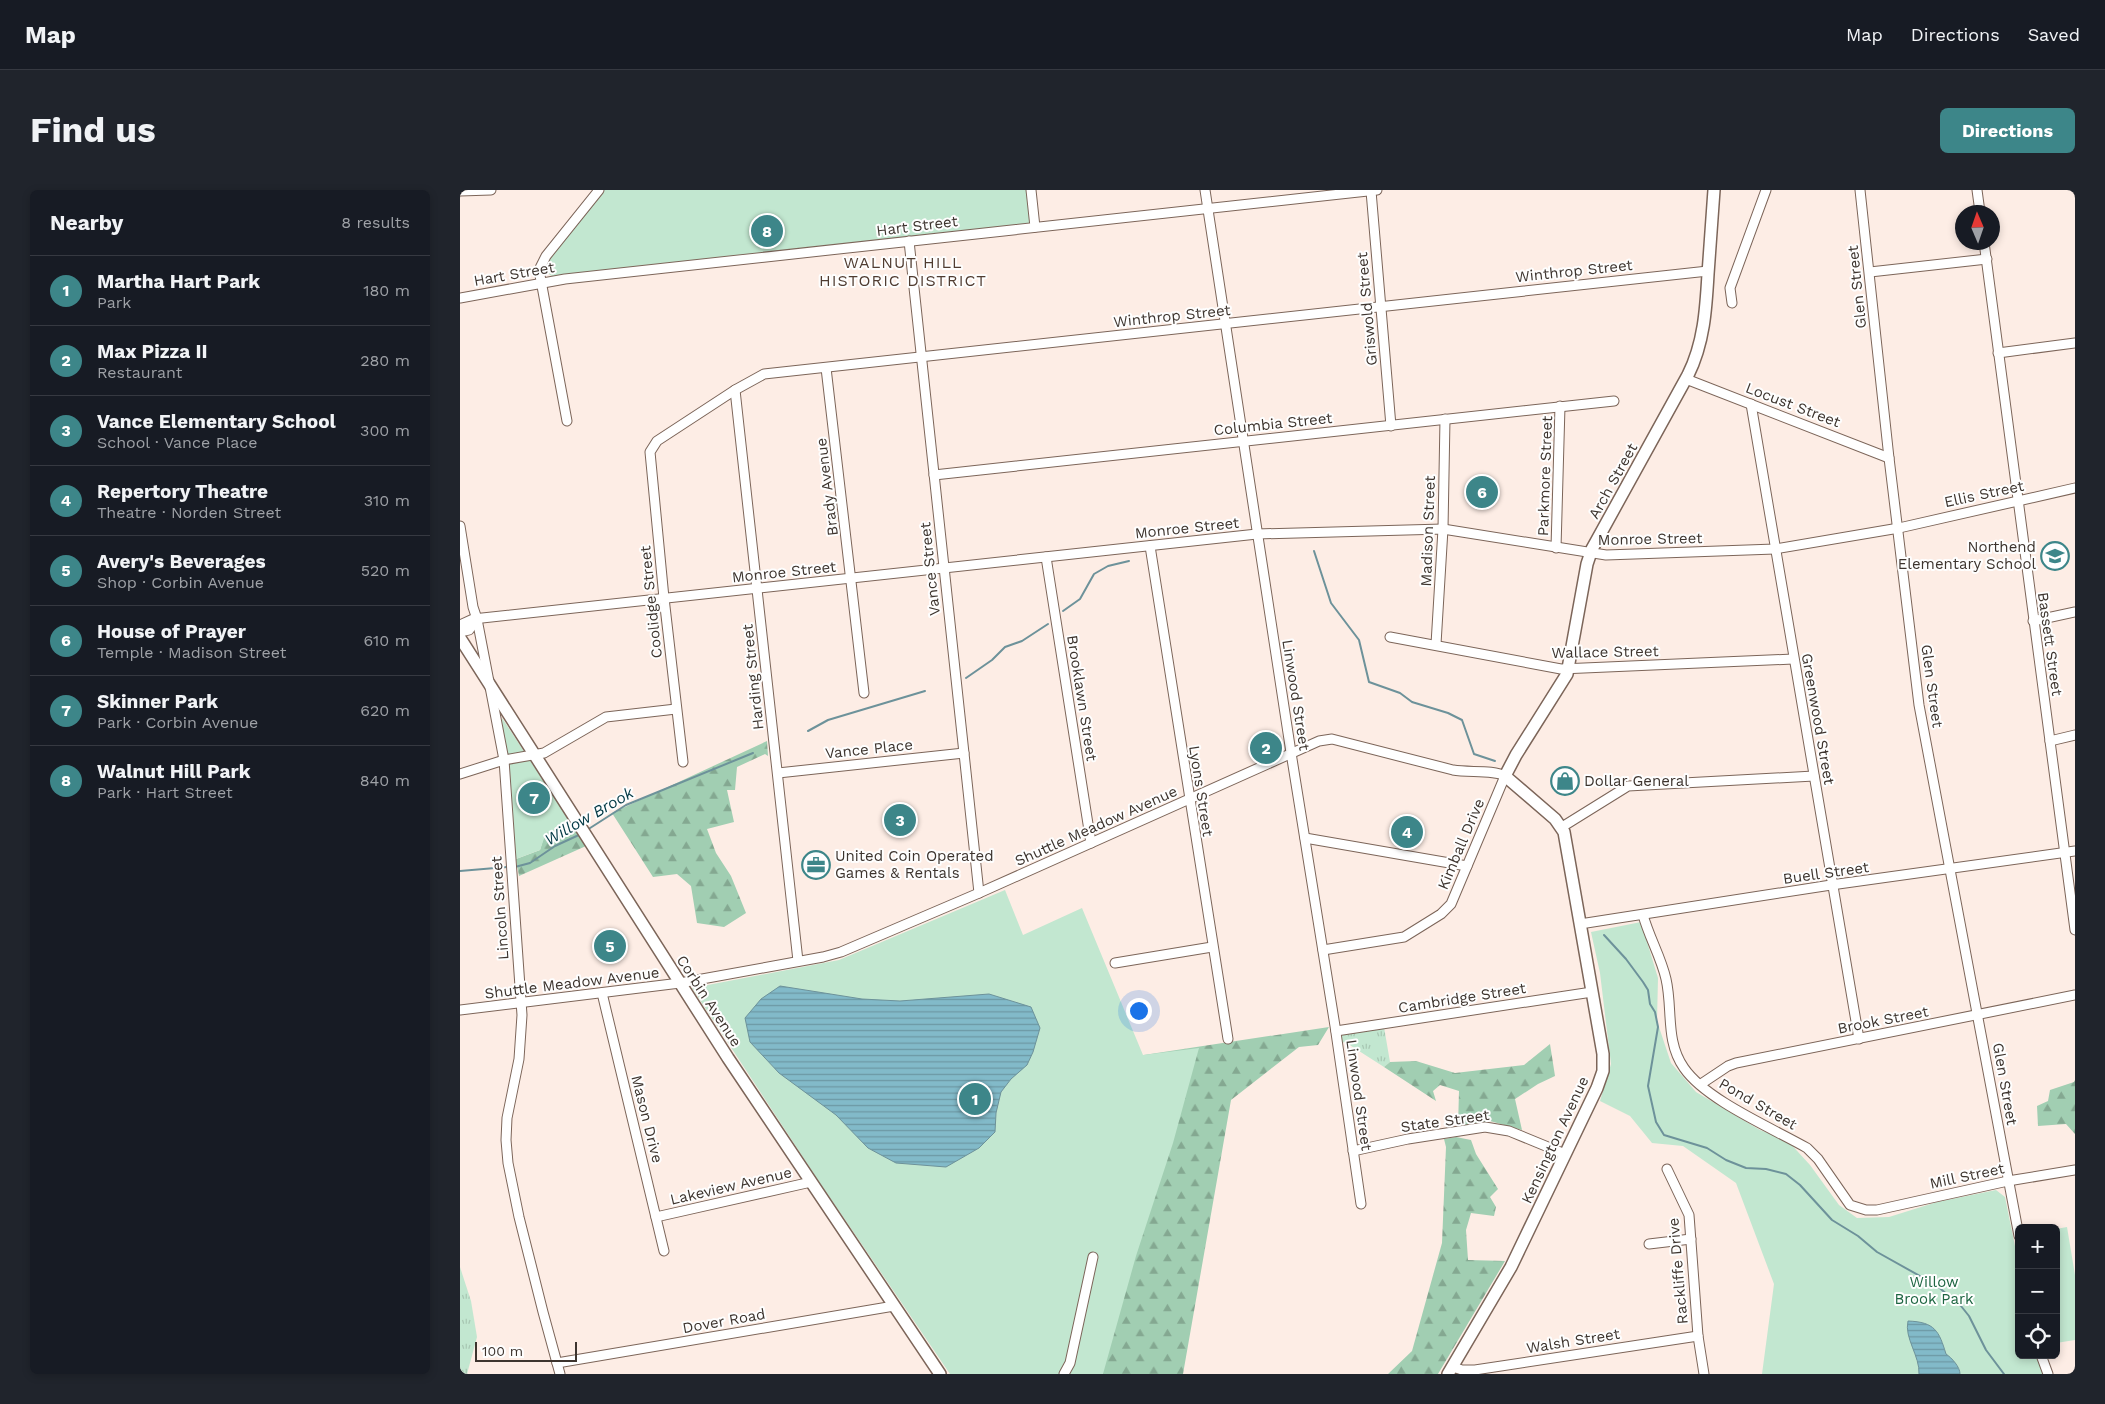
<!DOCTYPE html>
<meta charset="utf-8">
<style>
:root{--surface:#171b24;--page:#20242c;--text:#f1f3f6;--muted:#9ea1a6;--line:#363941;--accent:#3d8689}
body{margin:0;font-family:"Work Sans",sans-serif;background:var(--page);color:var(--text)}
.controls{position:absolute;right:15px;bottom:15px;display:grid;overflow:hidden;border-radius:8px;box-shadow:0 2px 8px #0003}
.controls button{width:45px;height:45px;display:grid;place-items:center;padding:0;border:0;border-bottom:1px solid var(--line);background:var(--surface);color:var(--text);font:25px sans-serif}
.compass{position:absolute;left:1495px;top:15px;width:45px;height:45px;border-radius:50%;background:var(--surface);box-shadow:0 2px 8px #0003;rotate:358deg}
.scale{position:absolute;left:15px;bottom:12px;width:102px;box-sizing:border-box;padding-left:5px;border:2px solid #3d342e;border-top:0;font-size:14px;line-height:18px;white-space:nowrap;color:#3d342e;-webkit-text-stroke:4px #fefefe;paint-order:stroke}
.you{position:absolute;left:678px;top:820px;width:18px;height:18px;margin:-12px;border:4px solid #fff;border-radius:50%;background:#1a73e8;box-shadow:0 0 0 8px #1a73e833}
.badge{display:grid;place-items:center;width:32px;height:32px;border-radius:50%;background:var(--accent);color:#fff;font-size:16px;font-weight:700}
.pin{position:absolute;translate:-50% -50%;border:2px solid #fff;box-shadow:0 1px 5px #0006}
.list{margin:0;padding:0;list-style:none}
h2{display:flex;justify-content:space-between;align-items:center;height:65px;margin:0;padding:0 20px;font-size:21px}
h2 small{font-size:16px;font-weight:400;color:var(--muted)}
.list li{display:grid;grid-template-columns:32px 1fr auto;gap:15px;align-items:center;box-sizing:border-box;height:70px;padding:0 20px;border-top:1px solid var(--line)}
.list b{display:block;font-size:19px;white-space:nowrap}
.list p{margin:0;font-size:16px;white-space:nowrap;color:var(--muted)}
.list em{font-size:16px;font-style:normal;color:var(--muted)}
.icon{flex:none;width:28px;height:28px;fill:none;stroke:currentColor;stroke-width:2;stroke-linecap:round;stroke-linejoin:round}
.map{position:relative;flex:none;width:1615px;height:1184px;overflow:hidden;border-radius:8px}
header{display:flex;align-items:center;gap:30px;box-sizing:border-box;height:70px;padding:0 25px;background:var(--surface);border-bottom:1px solid var(--line)}
header strong{font-size:24px}
nav{display:flex;gap:28px;margin-inline-start:auto;font-size:18px}
.intro{display:flex;align-items:center;justify-content:space-between;box-sizing:border-box;height:120px;padding:0 30px}
h1{margin:0;font-size:35px}
.button{padding:12px 22px;border-radius:8px;background:var(--accent);color:#fff;font-size:18px;font-weight:700}
main{display:flex;gap:30px;padding:0 30px}
aside{flex:1;background:var(--surface);border-radius:8px;box-shadow:0 2px 8px #0003}
.map>svg:first-child{display:block}
.grass{fill:url(#grass-tufts)}
.forest{fill:url(#forest-firs)}
.park{fill:#c2e7d0}
.water{fill:url(#water-rules);stroke:#6d929a}
.lines{fill:none;stroke-linecap:round;stroke-linejoin:round}
.stream{stroke:#6d929a;stroke-width:2}
.minor-casing{stroke:#7c6559;stroke-width:11}
.major-casing{stroke:#7c6559;stroke-width:14}
.minor{stroke:#fff;stroke-width:9}
.major{stroke:#fff;stroke-width:11}
.labels{text-anchor:middle;dominant-baseline:central;stroke-width:4;stroke-linejoin:round;paint-order:stroke}
.street-label{font-size:15px;fill:#3d342e;stroke:#fefefe}
.poi-label{font-size:15px;fill:#3d342e;stroke:#fefefe;text-anchor:start}
.park-label{font-size:15px;fill:#1d6541;stroke:#fefefe}
.neighbourhood-label{font-size:16px;letter-spacing:1px;fill:#503c31;stroke:#fefefe}
.water-label{font-size:16px;font-style:italic;fill:#023844;stroke:#fefefe}
</style>
<header>
<strong>Map</strong>
<nav><a>Map</a><a>Directions</a><a>Saved</a></nav>
</header>
<div class="intro"><h1>Find us</h1><a class="button">Directions</a></div>
<main>
<aside>
<h2>Nearby<small>8 results</small></h2>
<ul class="list">
<li><span class="badge">1</span><div><b>Martha Hart Park</b><p>Park</p></div><em>180 m</em></li>
<li><span class="badge">2</span><div><b>Max Pizza II</b><p>Restaurant</p></div><em>280 m</em></li>
<li><span class="badge">3</span><div><b>Vance Elementary School</b><p>School · Vance Place</p></div><em>300 m</em></li>
<li><span class="badge">4</span><div><b>Repertory Theatre</b><p>Theatre · Norden Street</p></div><em>310 m</em></li>
<li><span class="badge">5</span><div><b>Avery's Beverages</b><p>Shop · Corbin Avenue</p></div><em>520 m</em></li>
<li><span class="badge">6</span><div><b>House of Prayer</b><p>Temple · Madison Street</p></div><em>610 m</em></li>
<li><span class="badge">7</span><div><b>Skinner Park</b><p>Park · Corbin Avenue</p></div><em>620 m</em></li>
<li><span class="badge">8</span><div><b>Walnut Hill Park</b><p>Park · Hart Street</p></div><em>840 m</em></li>
</ul>
</aside>
<div class="map">
<svg width="1615" height="1184" viewBox="0 0 1615 1184">
<defs>
<pattern id="grass-tufts" width="24" height="20" patternUnits="userSpaceOnUse" patternTransform="scale(1.25)"><rect width="24" height="20" fill="#c2e7d0"/><path d="M3 7l-1-3M5 7V3M7 7l1-3M15 17l-1-3M17 17v-4M19 17l1-3" fill="none" stroke="#a8c7b3"/></pattern>
<pattern id="forest-firs" width="22" height="20" patternUnits="userSpaceOnUse" patternTransform="scale(1.25)"><rect width="22" height="20" fill="#a1ceb2"/><path d="M5 1l3.5 6h-7zM16 11l3.5 6h-7z" fill="#84a891"/></pattern>
<pattern id="water-rules" width="6" height="5" patternUnits="userSpaceOnUse" patternTransform="scale(1.25)"><rect width="6" height="5" fill="#82bac9"/><path d="M0 2.5h6" fill="none" stroke="#6c98a4"/></pattern>
</defs>
<rect width="100%" height="100%" fill="#fdede5"/>
<!-- grass -->
<g class="grass">
<polygon points="924,837 930,872 924,877 885,852 881,853 882,844"/>
<polygon points="0,1077 11,1111 17,1147 7,1184 0,1184"/>
</g>
<!-- forest -->
<g class="forest">
<polygon points="307,551 308,566 305,564 277,577 275,600 267,600 274,632 247,639 256,663 271,686 286,723 264,737 237,733 231,696 217,684 193,687 152,623"/>
<polygon points="112,634 126,656 59,686 56,669 80,660 85,643"/>
<polygon points="869,837 858,855 839,857 771,910 723,1184 611,1184 664,868"/>
<polygon points="1090,854 1095,886 1078,894 1055,909 1062,940 1030,931 998,937 999,901 980,895 973,901 976,911 924,877 930,872 956,871 995,883 1064,875"/>
<polygon points="1615,890 1615,944 1606,934 1578,936 1577,916 1588,911 1590,900 1614,892"/>
<polygon points="996,947 1011,950 1016,964 1038,999 1030,1007 1036,1017 1034,1026 1011,1023 1006,1040 1008,1070 1045,1071 978,1184 928,1184 952,1161 982,1053 986,957 984,949"/>
</g>
<!-- park -->
<g class="park">
<path d="M144,0H570L571,33L92,86C86,83 86,78 87,72Z"/>
<polygon points="42,528 112,634 86,643 80,660 56,669 50,582 43,560"/>
<polygon points="545,700 563,745 622,718 683,865 739,858 713,953 676,1066 643,1184 490,1184 358,990 232,798 379,770"/>
<polygon points="1181,732 1198,788 1197,831 1211,873 1236,902 1300,940 1328,951 1350,975 1379,1015 1397,1028 1429,1027 1477,1012 1536,1000 1545,1007 1559,1076 1559,1165 1577,1165 1583,1184 1302,1184 1314,1094 1276,993 1223,956 1192,953 1170,926 1140,911 1151,874 1140,783 1131,742"/>
<polygon points="1607,1037 1615,1085 1615,1150 1596,1153 1596,1039"/>
</g>
<!-- water -->
<g class="water">
<polygon points="320,796 402,809 440,811 529,804 571,817 580,838 573,862 567,875 551,889 541,902 536,923 535,942 519,958 486,977 436,973 408,958 376,925 319,883 290,852 285,828 301,809"/>
<path d="M1448,1131C1475,1132 1479,1141 1486,1164C1492,1168 1500,1177 1500,1184H1459C1460,1166 1444,1148 1448,1131Z"/>
</g>
<g class="lines">
<!-- stream -->
<g class="stream">
<polyline points="854,361 871,413 899,450 909,492 940,503 952,512 988,523 1002,530 1014,564 1035,571"/>
<polyline points="603,421 620,409 634,384 648,376 669,371"/>
<polyline points="506,488 532,470 545,457 562,451 588,434"/>
<polyline points="348,541 368,530 465,501"/>
<polyline points="127,640 166,615 293,563"/>
<polyline points="55,677 70,673 95,656 121,644"/>
<polyline points="0,681 47,677"/>
<polyline points="1144,745 1166,769 1183,792 1188,800 1190,814 1195,822 1198,837 1188,896 1196,932 1204,945 1247,958 1266,970 1286,978 1306,979 1326,984 1340,995 1372,1030 1398,1046 1417,1062 1476,1095 1501,1116 1509,1126 1526,1160 1544,1184"/>
</g>
<defs>
<g id="minor">
<polyline points="571,0 575,37"/>
<polyline points="745,0 832,569 875,836 901,1014"/>
<polyline points="1400,0 1429,268 1459,515 1559,1046"/>
<polyline points="1517,0 1520,22"/>
<polyline points="0,1 31,0"/>
<polyline points="911,1 931,236"/>
<polyline points="449,51 519,703"/>
<polyline points="1524,52 1615,740"/>
<polyline points="1410,82 1527,69"/>
<polyline points="0,108 105,89 917,0"/>
<polyline points="1272,113 1270,98 1306,0"/>
<polyline points="1538,163 1615,153"/>
<polyline points="366,178 404,503"/>
<polyline points="1226,189 1429,268"/>
<polyline points="275,200 338,771"/>
<polyline points="1291,214 1399,849"/>
<polyline points="107,231 79,80 86,66 139,0"/>
<polyline points="474,285 1154,211"/>
<polyline points="0,336 13,417 17,429 44,570 62,825 59,869 47,928 46,950 48,973 59,1027 83,1122 100,1184"/>
<polyline points="690,356 768,849"/>
<polyline points="1096,358 1100,216"/>
<polyline points="586,367 631,653"/>
<polyline points="1573,431 1615,422"/>
<polyline points="0,435 13,429 797,344 983,339 1146,365 1315,359 1439,338 1615,298"/>
<polyline points="0,442 9,440 17,429"/>
<polyline points="930,447 1101,479 1333,469"/>
<polyline points="976,454 983,339 985,229"/>
<polyline points="1590,551 1615,545"/>
<polyline points="223,572 204,408 190,262 197,251 275,200 304,184 1248,81"/>
<polyline points="318,583 504,563"/>
<polyline points="0,584 44,570 84,563 146,527 216,519"/>
<polyline points="1102,637 1168,596 1354,586"/>
<polyline points="845,648 1007,676"/>
<path d="M1183,725C1189,747 1201,767 1206,789C1213,819 1205,851 1224,878C1246,910 1312,938 1347,958L1358,969L1390,1015L1406,1020H1417L1548,991L1615,980"/>
<polyline points="1120,734 1371,695 1615,661"/>
<polyline points="655,773 752,757"/>
<polyline points="142,803 204,1061"/>
<path d="M0,820L220,793L363,767L381,762L519,703L859,551L872,549L993,580C1008,583 1033,579 1045,586L991,714L981,724L944,747L863,760"/>
<polyline points="876,841 1132,802"/>
<polyline points="1241,894 1268,876 1276,873 1615,805"/>
<polyline points="893,961 948,949 1025,937 1049,941 1105,964"/>
<polyline points="1207,979 1229,1025 1238,1146 1244,1184"/>
<polyline points="196,1027 351,992"/>
<polyline points="1189,1054 1231,1049"/>
<polyline points="1581,1165 1588,1184"/>
<polyline points="97,1173 434,1116"/>
<polyline points="993,1177 1002,1180 1015,1180 1238,1146"/>
<polyline points="604,1184 610,1173 633,1067"/>
</g>
<g id="major">
<polyline points="0,448 268,868 480,1184"/>
<path d="M988,1184L1051,1077L1137,898L1143,881V864L1104,642L1095,629L1045,586L1056,565L1107,484L1127,374L1132,359L1228,185C1244,153 1246,119 1248,84C1250,56 1252,28 1254,0"/>
</g>
</defs>
<!-- minor casing -->
<use href="#minor" class="minor-casing"/>
<!-- major casing -->
<use href="#major" class="major-casing"/>
<!-- minor -->
<use href="#minor" class="minor"/>
<!-- major -->
<use href="#major" class="major"/>
</g>
<!-- icons -->
<defs>
<symbol id="school-ring" viewBox="-11 -11 22 22"><circle r="9.5" fill="#fefefe" stroke="#3d8689" stroke-width="1.5"/><path d="M0-5L7-2L0 1L-7-2ZM-4 1L0 2.5L4 1V4Q0 6-4 4Z" fill="#3d8689"/></symbol>
<symbol id="shop-ring" viewBox="-11 -11 22 22"><circle r="9.5" fill="#fefefe" stroke="#3d8689" stroke-width="1.5"/><path d="M-5-2.5h2.3a2.7 3.5 0 0 1 5.4 0H5L5.5 6h-11ZM-1.5-2.5h3a1.5 2.3 0 0 0-3 0Z" fill="#3d8689"/></symbol>
<symbol id="office-ring" viewBox="-11 -11 22 22"><circle r="9.5" fill="#fefefe" stroke="#3d8689" stroke-width="1.5"/><path d="M-6-3h4V-5.5h4V-3h4V5H-6ZM-1-4.5V-3h2v-1.5ZM-6 0V1H6V0Z" fill="#3d8689"/></symbol>
</defs>
<g fill-rule="evenodd">
<use href="#school-ring" x="1579" y="350" width="32" height="32"/>
<use href="#shop-ring" x="1089" y="575" width="32" height="32"/>
<use href="#office-ring" x="340" y="659" width="32" height="32"/>
</g>
<g class="labels">
<!-- street labels -->
<g class="street-label">
<text transform="translate(457 36) rotate(-7)">Hart Street</text>
<text transform="translate(1114 81) rotate(-6)">Winthrop Street</text>
<text transform="translate(54 84) rotate(-10)">Hart Street</text>
<text transform="translate(1397 97) rotate(-96)">Glen Street</text>
<text transform="translate(907 119) rotate(-95)">Griswold Street</text>
<text transform="translate(712 126) rotate(-6)">Winthrop Street</text>
<text transform="translate(1333 215) rotate(21)">Locust Street</text>
<text transform="translate(813 234) rotate(-6)">Columbia Street</text>
<text transform="translate(1085 286) rotate(-88)">Parkmore Street</text>
<text transform="translate(1153 291) rotate(-61)">Arch Street</text>
<text transform="translate(367 297) rotate(-97)">Brady Avenue</text>
<text transform="translate(1524 304) rotate(-12)">Ellis Street</text>
<text transform="translate(727 338) rotate(-6)">Monroe Street</text>
<text transform="translate(968 341) rotate(-88)">Madison Street</text>
<text transform="translate(1190 349) rotate(-1)">Monroe Street</text>
<text transform="translate(470 379) rotate(-96)">Vance Street</text>
<text transform="translate(324 382) rotate(-6)">Monroe Street</text>
<text transform="translate(191 412) rotate(-96)">Coolidge Street</text>
<text transform="translate(1590 454) rotate(82)">Bassett Street</text>
<text transform="translate(1145 462) rotate(-1)">Wallace Street</text>
<text transform="translate(293 487) rotate(-96)">Harding Street</text>
<text transform="translate(1472 496) rotate(82)">Glen Street</text>
<text transform="translate(836 505) rotate(81)">Linwood Street</text>
<text transform="translate(622 508) rotate(81)">Brooklawn Street</text>
<text transform="translate(1358 529) rotate(80)">Greenwood Street</text>
<text transform="translate(409 559) rotate(-6)">Vance Place</text>
<text transform="translate(741 601) rotate(81)">Lyons Street</text>
<text transform="translate(636 636) rotate(-24)">Shuttle Meadow Avenue</text>
<text transform="translate(1001 654) rotate(-67)">Kimball Drive</text>
<text transform="translate(1366 683) rotate(-8)">Buell Street</text>
<text transform="translate(40 718) rotate(-94)">Lincoln Street</text>
<text transform="translate(112 793) rotate(-7)">Shuttle Meadow Avenue</text>
<text transform="translate(1002 808) rotate(-9)">Cambridge Street</text>
<text transform="translate(249 811) rotate(57)">Corbin Avenue</text>
<text transform="translate(1423 830) rotate(-11)">Brook Street</text>
<text transform="translate(1545 894) rotate(80)">Glen Street</text>
<text transform="translate(899 905) rotate(82)">Linwood Street</text>
<text transform="translate(1298 914) rotate(30)">Pond Street</text>
<text transform="translate(187 929) rotate(76)">Mason Drive</text>
<text transform="translate(985 931) rotate(-8)">State Street</text>
<text transform="translate(1095 950) rotate(-65)">Kensington Avenue</text>
<text transform="translate(1507 986) rotate(-12)">Mill Street</text>
<text transform="translate(271 996) rotate(-13)">Lakeview Avenue</text>
<text transform="translate(1218 1081) rotate(-95)">Rackliffe Drive</text>
<text transform="translate(264 1131) rotate(-10)">Dover Road</text>
<text transform="translate(1113 1151) rotate(-9)">Walsh Street</text>
</g>
<!-- poi labels -->
<g class="poi-label">
<text x="1576" y="357" text-anchor="end">Northend<tspan x="1576" dy="17">Elementary School</tspan></text>
<text x="1124" y="591">Dollar General</text>
<text x="375" y="666">United Coin Operated<tspan x="375" dy="17">Games &amp; Rentals</tspan></text>
</g>
<!-- park labels -->
<g class="park-label">
<text x="1474" y="1092">Willow<tspan x="1474" dy="17">Brook Park</tspan></text>
</g>
<!-- neighbourhood labels -->
<g class="neighbourhood-label">
<text x="443" y="72">WALNUT HILL<tspan x="443" dy="18">HISTORIC DISTRICT</tspan></text>
</g>
<!-- water labels -->
<g class="water-label">
<text transform="translate(129 626) rotate(-30)">Willow Brook</text>
</g>
</g>
</svg>
<div class="controls">
<button>+</button>
<button>−</button>
<button><svg class="icon" aria-label="locate" viewBox="0 0 24 24"><circle cx="12" cy="12" r="6"/><path d="M12 2v4M12 18v4M2 12h4M18 12h4"/></svg></button>
</div>
<svg class="compass" viewBox="-18 -18 36 36"><path d="M0-13l5 13h-10z" fill="#e53935"/><path d="M0 13l5-13h-10z" fill="#9ea1a6"/></svg>
<div class="scale">100 m</div>
<div class="you"></div>
<div class="pin badge" style="left:515px;top:909px">1</div>
<div class="pin badge" style="left:806px;top:558px">2</div>
<div class="pin badge" style="left:440px;top:630px">3</div>
<div class="pin badge" style="left:947px;top:642px">4</div>
<div class="pin badge" style="left:150px;top:756px">5</div>
<div class="pin badge" style="left:1022px;top:302px">6</div>
<div class="pin badge" style="left:74px;top:608px">7</div>
<div class="pin badge" style="left:307px;top:41px">8</div>
</div>
</main>
